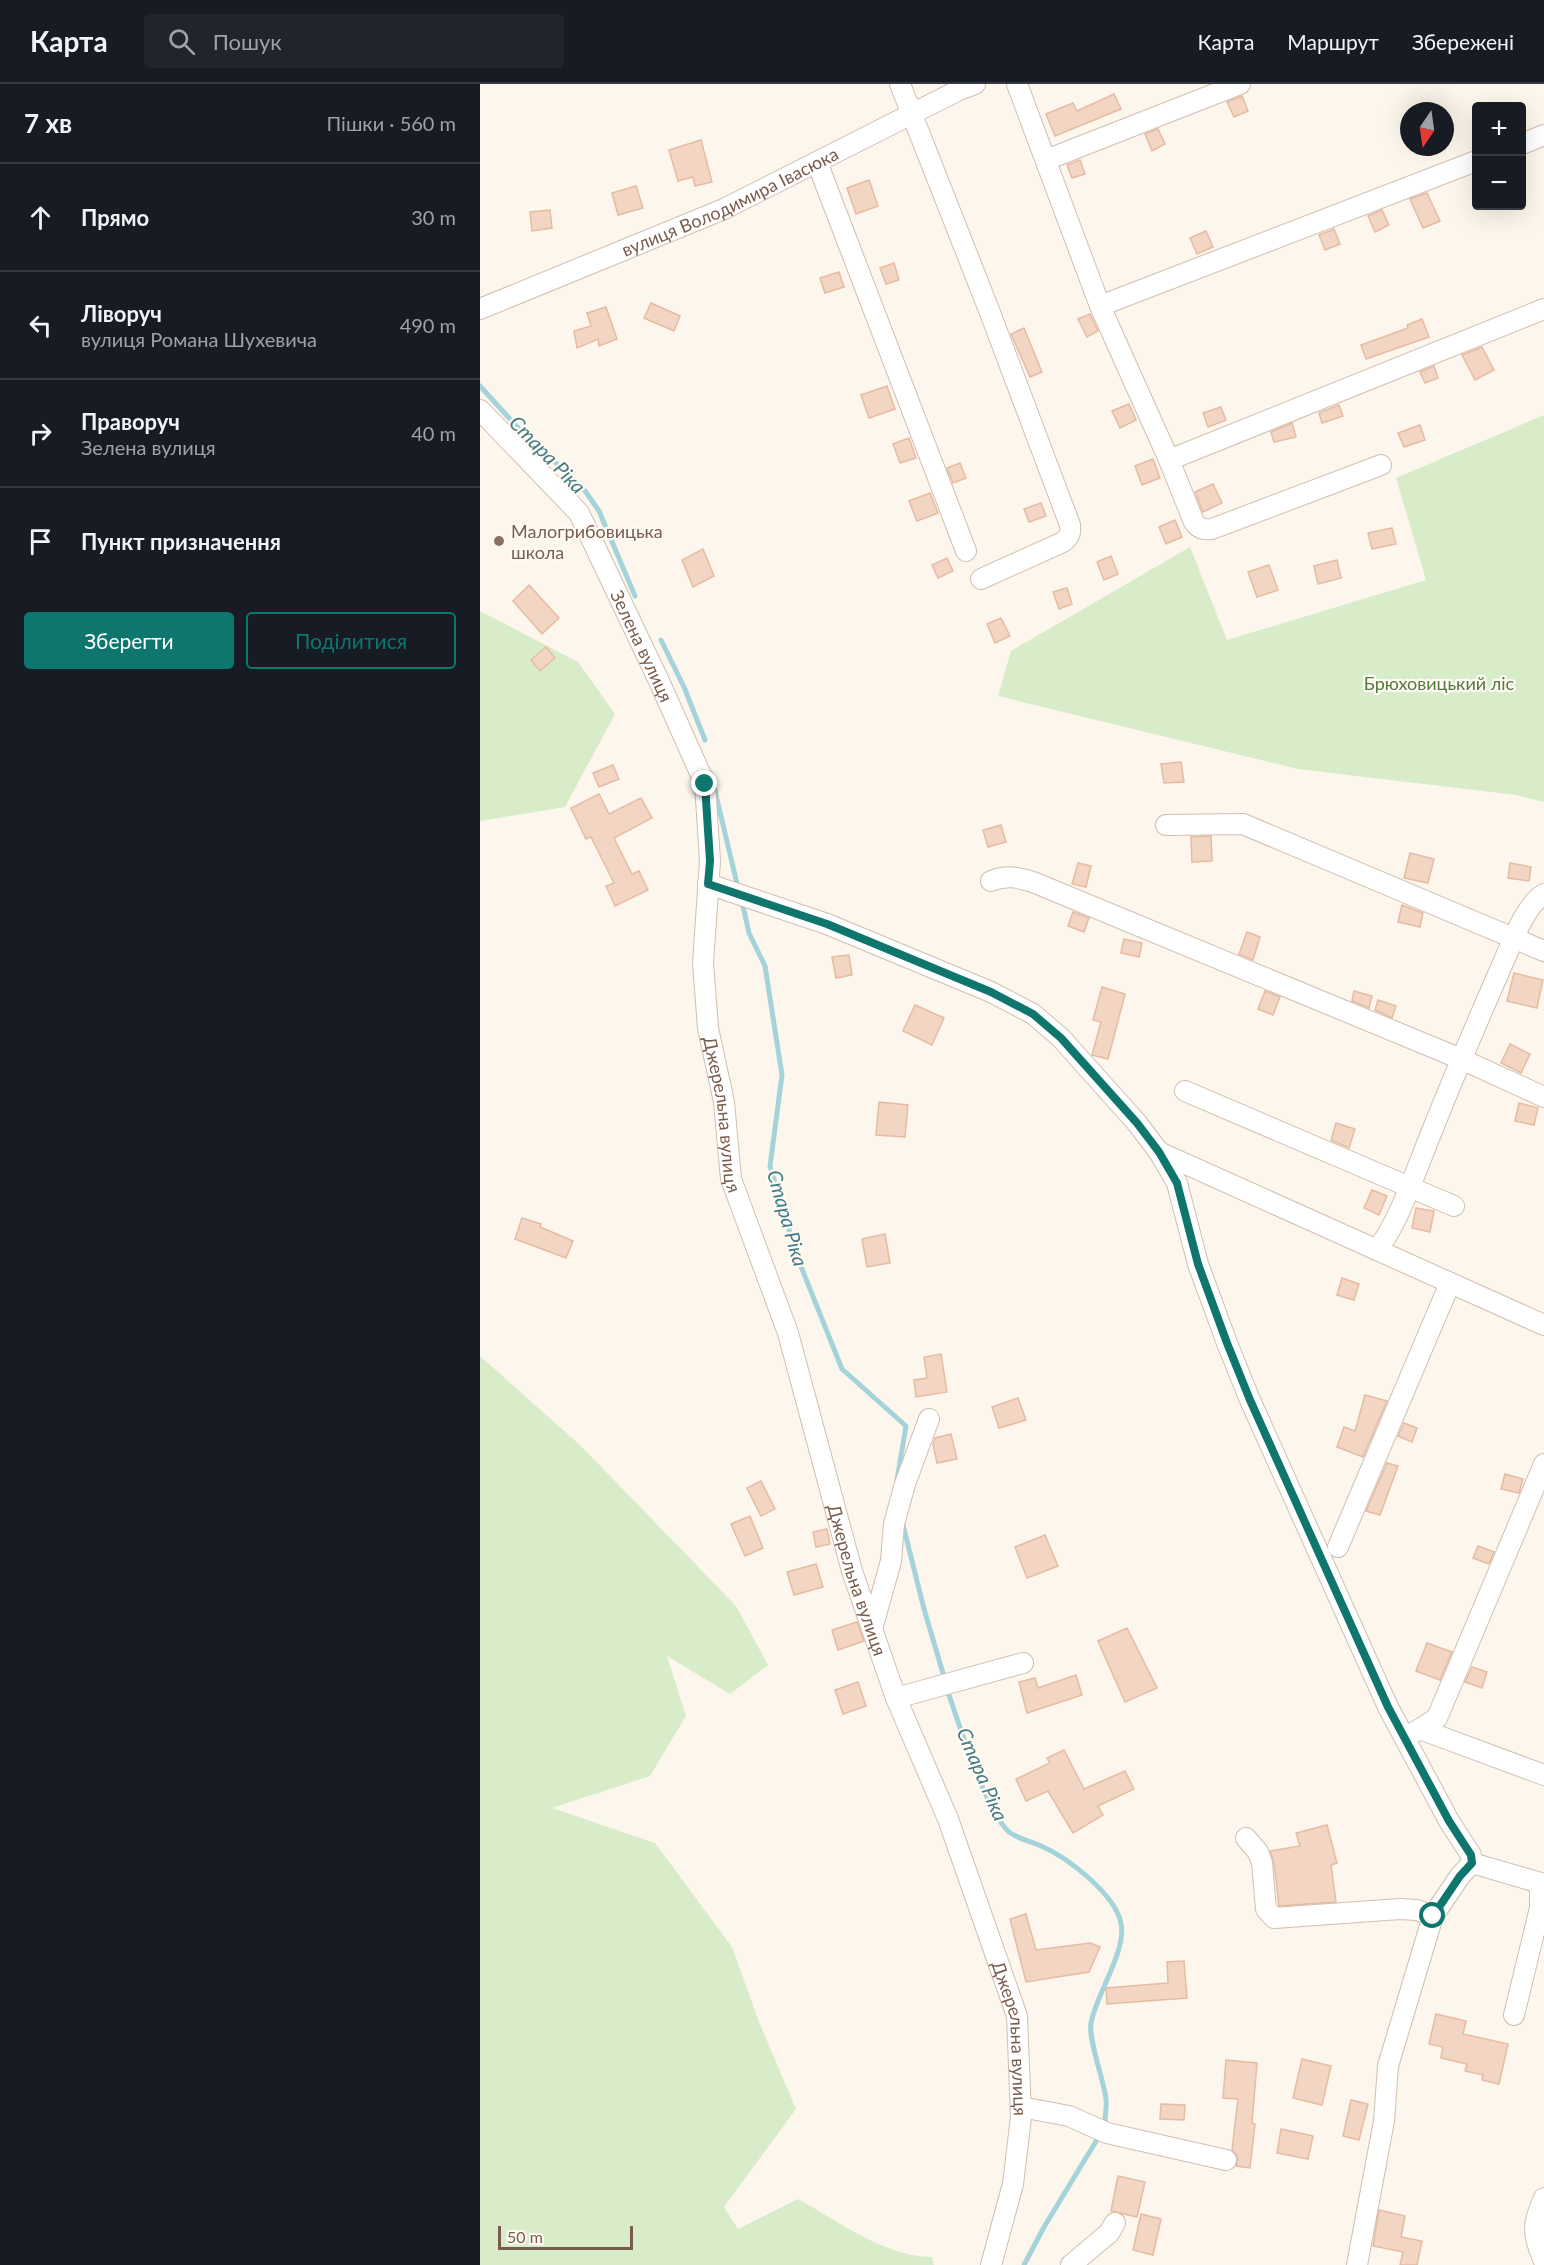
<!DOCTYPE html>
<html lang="uk">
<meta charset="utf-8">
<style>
:root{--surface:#171b24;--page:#20242c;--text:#f1f3f6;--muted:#9ea1a6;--line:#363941;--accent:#0f766e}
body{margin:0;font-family:Lato,sans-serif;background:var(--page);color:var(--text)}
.controls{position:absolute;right:18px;top:18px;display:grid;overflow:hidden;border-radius:6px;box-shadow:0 6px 24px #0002}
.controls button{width:54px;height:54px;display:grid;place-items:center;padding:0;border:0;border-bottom:2px solid var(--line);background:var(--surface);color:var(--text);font:30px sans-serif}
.compass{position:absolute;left:920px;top:18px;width:54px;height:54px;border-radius:50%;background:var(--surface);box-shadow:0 6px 24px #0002;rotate:193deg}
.scale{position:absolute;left:18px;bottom:15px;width:135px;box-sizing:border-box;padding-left:6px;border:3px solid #7a5c4d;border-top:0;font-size:16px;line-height:21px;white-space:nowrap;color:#7a5c4d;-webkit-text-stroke:4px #fffaf3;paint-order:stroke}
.stop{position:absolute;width:18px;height:18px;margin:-14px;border:4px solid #0f766e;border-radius:50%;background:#fff}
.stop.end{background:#0f766e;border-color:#fff;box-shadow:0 2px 6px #0008}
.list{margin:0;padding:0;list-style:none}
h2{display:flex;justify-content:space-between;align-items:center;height:78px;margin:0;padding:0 24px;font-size:26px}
h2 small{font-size:20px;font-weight:400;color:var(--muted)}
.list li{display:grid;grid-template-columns:39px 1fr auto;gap:18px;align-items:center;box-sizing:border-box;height:108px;padding:0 24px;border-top:2px solid var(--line)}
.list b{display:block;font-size:22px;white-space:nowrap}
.list p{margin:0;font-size:20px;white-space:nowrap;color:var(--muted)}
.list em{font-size:20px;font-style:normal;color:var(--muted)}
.actions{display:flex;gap:12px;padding:18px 24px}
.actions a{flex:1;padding:14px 0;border:2px solid var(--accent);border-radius:6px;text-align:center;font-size:21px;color:var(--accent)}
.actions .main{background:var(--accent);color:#fff}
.icon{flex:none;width:33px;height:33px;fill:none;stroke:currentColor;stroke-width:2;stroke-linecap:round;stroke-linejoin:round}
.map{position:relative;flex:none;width:1064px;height:2181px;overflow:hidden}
header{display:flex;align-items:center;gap:36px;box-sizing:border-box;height:84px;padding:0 30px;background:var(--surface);border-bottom:2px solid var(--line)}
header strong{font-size:28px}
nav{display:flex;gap:33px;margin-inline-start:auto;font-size:21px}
.search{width:420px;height:54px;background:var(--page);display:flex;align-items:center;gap:15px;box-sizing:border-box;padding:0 21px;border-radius:6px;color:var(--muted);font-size:22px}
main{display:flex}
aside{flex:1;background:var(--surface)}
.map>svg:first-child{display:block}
.green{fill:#d8ecc9}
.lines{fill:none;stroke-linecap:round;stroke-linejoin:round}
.stream{stroke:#a5d3da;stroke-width:5}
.building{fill:#f3d5c3;stroke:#e6bba3;stroke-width:1.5}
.minor-casing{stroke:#d1beb0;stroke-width:22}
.minor{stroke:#fff;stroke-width:20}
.route{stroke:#0f766e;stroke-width:8}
.education-dot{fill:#8d6e63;stroke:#fffaf3;stroke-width:2}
.labels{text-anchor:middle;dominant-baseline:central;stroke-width:4.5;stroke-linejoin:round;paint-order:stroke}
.street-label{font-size:18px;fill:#7a5c4d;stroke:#fffaf3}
.education-label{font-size:18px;fill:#785e54;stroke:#fffaf3;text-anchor:start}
.park-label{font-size:18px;fill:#537a41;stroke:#fffaf3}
.water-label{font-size:20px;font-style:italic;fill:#437c86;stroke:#fffaf3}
</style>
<header>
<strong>Карта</strong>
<div class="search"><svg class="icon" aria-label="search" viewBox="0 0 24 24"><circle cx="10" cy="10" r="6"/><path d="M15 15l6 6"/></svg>Пошук</div>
<nav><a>Карта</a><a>Маршрут</a><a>Збережені</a></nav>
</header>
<main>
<aside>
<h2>7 хв<small>Пішки · 560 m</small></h2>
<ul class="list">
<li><svg class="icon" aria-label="ahead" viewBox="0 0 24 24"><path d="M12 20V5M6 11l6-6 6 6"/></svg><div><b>Прямо</b></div><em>30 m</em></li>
<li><svg class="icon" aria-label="left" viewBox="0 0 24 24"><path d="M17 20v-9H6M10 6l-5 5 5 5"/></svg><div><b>Ліворуч</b><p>вулиця Романа Шухевича</p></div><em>490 m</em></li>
<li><svg class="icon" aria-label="right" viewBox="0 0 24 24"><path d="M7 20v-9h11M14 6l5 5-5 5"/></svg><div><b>Праворуч</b><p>Зелена вулиця</p></div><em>40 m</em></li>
<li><svg class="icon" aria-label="arrive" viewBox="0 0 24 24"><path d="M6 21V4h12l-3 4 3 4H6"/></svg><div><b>Пункт призначення</b></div></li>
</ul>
<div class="actions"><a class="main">Зберегти</a><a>Поділитися</a></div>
</aside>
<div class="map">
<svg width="1064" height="2181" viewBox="0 0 1064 2181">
<rect width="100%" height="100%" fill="#fdf6ec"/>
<!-- green -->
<g class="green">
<polygon points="1064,331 1064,718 1036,711 818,685 518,612 531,567 710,463 747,556 946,496 916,394"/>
<polygon points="0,527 98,578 135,630 85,723 0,737"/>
<path d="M0,1272L101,1362L256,1522L288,1581L250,1610L187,1572L206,1632L170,1692L72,1724L175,1759L252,1863L279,1938L316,2025L244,2123L258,2145L318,2115C360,2138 403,2172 452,2173L454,2181H0Z"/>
</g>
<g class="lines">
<!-- stream -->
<g class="stream">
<polyline points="0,302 41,347 103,404 119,427 155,512"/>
<polyline points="181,556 204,603 225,656"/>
<polyline points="231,690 258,804"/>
<polyline points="263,822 269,849 285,882 302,991 290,1082 318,1175 362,1285 426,1342 417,1396"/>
<polyline points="422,1437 444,1525 465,1596"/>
<path d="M467,1605C478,1637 505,1725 528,1747C537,1755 550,1757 561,1762C587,1773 635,1810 641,1839C647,1867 616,1910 611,1939C608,1955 624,1997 626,2015C627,2022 625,2030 625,2038"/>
<polyline points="544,2181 564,2143 618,2054"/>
</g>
</g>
<!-- building -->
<g class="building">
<polygon points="634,10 641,25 575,52 566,30 593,19 597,27"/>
<polygon points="762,12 768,27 754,33 747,18"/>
<polygon points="678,45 685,60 672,67 665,50"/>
<polygon points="221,56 232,98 215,102 213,93 198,97 189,66"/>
<polygon points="600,76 605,90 592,94 587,81"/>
<polygon points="389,96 398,122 376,130 367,104"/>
<polygon points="156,102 163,124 138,131 132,109"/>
<polygon points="947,109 960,137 943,144 930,115"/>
<polygon points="70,126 72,144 52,147 50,128"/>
<polygon points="902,126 909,141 895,148 888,132"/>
<polygon points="854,145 860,160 845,166 839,151"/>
<polygon points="726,147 733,163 717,170 710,154"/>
<polygon points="414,179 419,196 406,200 400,184"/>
<polygon points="359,188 364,203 345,209 340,194"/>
<polygon points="171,219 200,232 194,247 164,234"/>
<polygon points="126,223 137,255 119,262 118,255 97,264 94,247 111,242 107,229"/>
<polygon points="610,230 618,247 607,253 598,235"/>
<polygon points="942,235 949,253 886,275 881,261 928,244 927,241"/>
<polygon points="544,244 562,288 550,293 531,250"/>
<polygon points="1002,263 1014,286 995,296 982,271"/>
<polygon points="954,282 958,294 945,299 940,288"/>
<polygon points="407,302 415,325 389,334 381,311"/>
<polygon points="649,320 656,336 640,344 632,327"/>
<polygon points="859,321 863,332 842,339 839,329"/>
<polygon points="741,323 746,336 728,343 723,329"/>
<polygon points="812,339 816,353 794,358 791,348"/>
<polygon points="940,341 945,356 924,363 918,349"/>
<polygon points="429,354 436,374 420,379 413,360"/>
<polygon points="673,375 680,394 662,401 655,382"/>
<polygon points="480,379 486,394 473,399 467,384"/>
<polygon points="733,400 742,419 723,428 715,408"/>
<polygon points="450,409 458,429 437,437 429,417"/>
<polygon points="561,419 566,432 549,438 544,425"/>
<polygon points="695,436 702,453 686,460 679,443"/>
<polygon points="912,444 916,460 892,465 888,449"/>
<polygon points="223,465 234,492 213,503 202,476"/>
<polygon points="631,472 638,490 624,496 617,478"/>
<polygon points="467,474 473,487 458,494 452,481"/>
<polygon points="857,476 861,494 838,500 834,482"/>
<polygon points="789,481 798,506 777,513 768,488"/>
<polygon points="49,501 79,534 62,550 33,517"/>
<polygon points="587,504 592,520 579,525 573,508"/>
<polygon points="521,534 530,552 515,559 507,540"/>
<polygon points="66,563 75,574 60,587 51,576"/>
<polygon points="701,678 704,698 684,699 681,680"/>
<polygon points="133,681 139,695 119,703 113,689"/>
<polygon points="119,710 129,730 161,714 172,734 134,754 152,790 159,787 168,806 135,822 126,802 134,799 111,753 106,755 91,724"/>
<polygon points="521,741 526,758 508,763 503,746"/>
<polygon points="731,752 732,777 712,778 711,753"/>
<polygon points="930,769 954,775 948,799 924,794"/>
<polygon points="598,779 611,782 606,803 592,800"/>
<polygon points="1030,779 1051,783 1049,797 1028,794"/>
<polygon points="922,821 943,829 940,843 918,838"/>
<polygon points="593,828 609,834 604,848 588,842"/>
<polygon points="767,848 780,853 773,876 759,870"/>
<polygon points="644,855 662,859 659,873 641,869"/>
<polygon points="369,871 372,891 356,894 352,873"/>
<polygon points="1034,889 1063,896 1057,924 1027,917"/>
<polygon points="622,903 645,910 628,975 612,971 621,938 613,936"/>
<polygon points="785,907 800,913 793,931 778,925"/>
<polygon points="874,907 892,912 889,924 872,917"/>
<polygon points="898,916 916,922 912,934 895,926"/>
<polygon points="435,921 464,934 452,961 423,947"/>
<polygon points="1030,960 1050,970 1041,989 1021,979"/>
<polygon points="399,1018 428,1021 425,1053 396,1051"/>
<polygon points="1039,1019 1058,1024 1054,1041 1035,1037"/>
<polygon points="856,1039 875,1045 869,1064 851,1056"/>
<polygon points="892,1106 907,1112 899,1131 884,1124"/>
<polygon points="936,1124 954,1127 950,1148 932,1144"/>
<polygon points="42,1134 61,1140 60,1143 93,1157 86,1174 35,1155"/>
<polygon points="405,1150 410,1179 387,1183 382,1155"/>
<polygon points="862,1194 879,1200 874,1216 857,1211"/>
<polygon points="461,1270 467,1308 436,1313 434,1296 447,1294 444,1273"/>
<polygon points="885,1311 907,1317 883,1373 857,1363 864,1343 875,1347"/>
<polygon points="538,1314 546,1336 519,1344 512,1323"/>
<polygon points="924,1339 937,1344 932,1358 918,1352"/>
<polygon points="471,1350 477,1375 457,1379 453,1360 455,1354"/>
<polygon points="907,1379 918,1382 900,1431 886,1427"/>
<polygon points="1025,1390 1043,1395 1039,1409 1021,1405"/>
<polygon points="281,1397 295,1425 281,1432 267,1404"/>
<polygon points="270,1432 283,1464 265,1472 251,1440"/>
<polygon points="347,1445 350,1460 336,1463 333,1448"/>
<polygon points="565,1451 578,1482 547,1494 535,1463"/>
<polygon points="998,1462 1014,1468 1009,1480 993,1474"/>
<polygon points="336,1480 343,1503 314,1511 307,1488"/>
<polygon points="377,1538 384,1557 358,1566 352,1546"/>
<polygon points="647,1544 677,1604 645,1618 618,1557"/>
<polygon points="947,1559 972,1568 960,1596 936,1587"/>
<polygon points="992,1583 1007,1588 1002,1604 985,1598"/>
<polygon points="596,1591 602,1611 547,1629 539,1598 555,1594 558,1604"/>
<polygon points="378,1598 386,1622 363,1630 355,1606"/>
<polygon points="584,1666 604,1705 645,1687 654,1705 618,1722 623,1731 593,1749 568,1707 546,1717 536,1695 570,1679 567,1674"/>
<polygon points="847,1741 857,1779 851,1781 856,1818 799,1822 794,1778 790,1767 820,1762 816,1749"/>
<polygon points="546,1830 556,1866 610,1859 620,1863 609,1888 546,1898 530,1835"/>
<polygon points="704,1877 707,1914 627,1920 626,1904 688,1899 687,1878"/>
<polygon points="956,1930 986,1937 983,1950 1028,1960 1019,2000 1002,1996 1003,1991 985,1987 987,1980 961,1974 963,1963 949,1960"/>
<polygon points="822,1975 851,1982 842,2021 813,2014"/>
<polygon points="746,1976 777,1979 772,2039 775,2040 770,2084 756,2082 758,2073 752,2066 758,2015 743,2014"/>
<polygon points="871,2016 888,2020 879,2056 863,2052"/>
<polygon points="681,2020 705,2021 704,2036 680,2035"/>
<polygon points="801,2045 833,2052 828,2075 797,2069"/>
<polygon points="638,2092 665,2098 657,2133 631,2127"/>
<polygon points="899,2126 925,2132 921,2153 942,2157 937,2181 920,2181 923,2168 893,2162"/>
<polygon points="661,2130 681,2135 673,2171 653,2166"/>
</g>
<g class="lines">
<defs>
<g id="minor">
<path d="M420,0L509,226L590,441C591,450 589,453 583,458L501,495"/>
<path d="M537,0L620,222L689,376L714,438C719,445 724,446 732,445L901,381"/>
<polyline points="1042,60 1064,51"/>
<polyline points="566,76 760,0"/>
<polyline points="337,78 486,467"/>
<polyline points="620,222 996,77"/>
<path id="s1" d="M0,225L244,125L479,6L495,0"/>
<path id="s2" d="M0,326L99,429L179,597L225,700L230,777L223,879L228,944L244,1018L251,1095L308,1249L372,1487L416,1614L468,1735L537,1932L541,2033L533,2100L511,2181"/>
<polyline points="689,376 1064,225"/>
<polyline points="686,741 763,740 1064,867"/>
<path d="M511,797C527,791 537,793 553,798L981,975L1064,1013"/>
<polyline points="228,800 347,840 511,908 553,930 581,954 657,1039 679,1068 697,1099 718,1180 747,1259 770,1316 908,1623 969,1737 991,1771 992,1779 1064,1800"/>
<polyline points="705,1007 974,1122"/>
<polyline points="679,1068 1064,1241"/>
<path d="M896,1166C916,1146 938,1081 950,1052C973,994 998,936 1023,879C1032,859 1045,821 1064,810"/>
<polyline points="858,1463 970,1199"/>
<polyline points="392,1545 411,1477 414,1440 425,1400 449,1335"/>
<polyline points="416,1614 543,1579"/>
<polyline points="940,1645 957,1634 1064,1380"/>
<polyline points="932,1649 940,1645 1064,1691"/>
<polyline points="766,1754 778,1768 782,1779 786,1825 794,1834 920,1825 937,1826 953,1832"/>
<polyline points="1034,1931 1060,1824 1060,1799"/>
<polyline points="541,2023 589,2032 627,2049 746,2076"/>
<path d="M1064,2114C1052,2140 1052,2150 1064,2177"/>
<polyline points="591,2181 629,2149 635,2139"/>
<polyline points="877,2181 904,2037 908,1982 953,1832 980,1792 992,1779"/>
</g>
</defs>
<!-- minor casing -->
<use href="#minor" class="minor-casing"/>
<!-- minor -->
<use href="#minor" class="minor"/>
</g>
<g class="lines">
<!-- route -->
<polyline class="route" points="225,700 230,777 228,800 347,840 511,908 553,930 581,954 657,1039 679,1068 697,1099 718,1180 747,1259 770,1316 908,1623 969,1737 991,1771 992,1779 980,1792 953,1832"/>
</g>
<!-- markers -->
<circle class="education-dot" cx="19" cy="457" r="6"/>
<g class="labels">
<!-- street labels -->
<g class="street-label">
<text stroke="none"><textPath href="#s1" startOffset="272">вулиця Володимира Івасюка</textPath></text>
<text stroke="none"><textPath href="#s2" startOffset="290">Зелена вулиця</textPath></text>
<text stroke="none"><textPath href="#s2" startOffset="774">Джерельна вулиця</textPath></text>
<text stroke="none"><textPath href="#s2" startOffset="1260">Джерельна вулиця</textPath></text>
<text stroke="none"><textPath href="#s2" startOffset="1746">Джерельна вулиця</textPath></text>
</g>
<!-- education labels -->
<g class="education-label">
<text x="31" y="447">Малогрибовицька<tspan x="31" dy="21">школа</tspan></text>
</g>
<!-- park labels -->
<g class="park-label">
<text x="959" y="599">Брюховицький ліс</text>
</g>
<!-- water labels -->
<g class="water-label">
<text transform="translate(68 370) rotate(46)">Стара Ріка</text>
<text transform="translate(308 1134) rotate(74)">Стара Ріка</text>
<text transform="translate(503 1690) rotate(67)">Стара Ріка</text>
</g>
</g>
</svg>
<div class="controls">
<button>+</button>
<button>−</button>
</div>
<svg class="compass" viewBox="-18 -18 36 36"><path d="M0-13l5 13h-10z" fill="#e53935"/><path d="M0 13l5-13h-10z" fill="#9ea1a6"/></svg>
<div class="scale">50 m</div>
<div class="stop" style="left:953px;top:1832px"></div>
<div class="stop end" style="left:225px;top:700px"></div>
</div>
</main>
